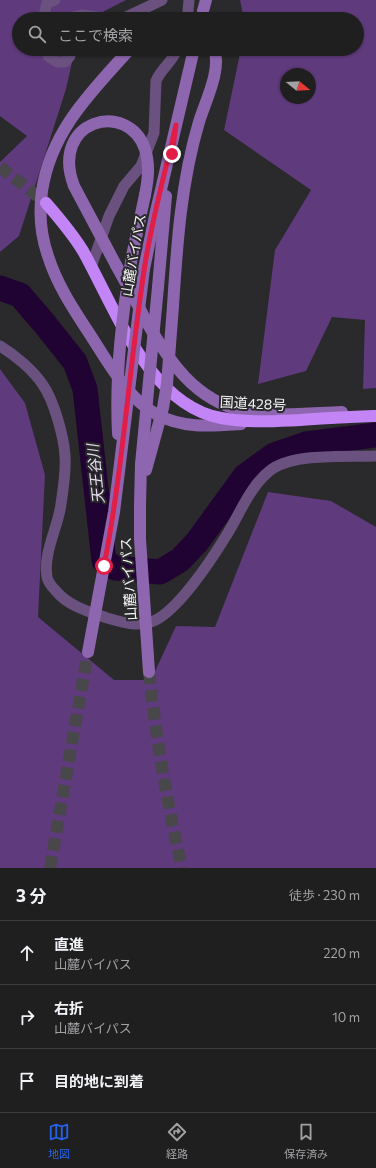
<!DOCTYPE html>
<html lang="ja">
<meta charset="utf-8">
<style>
:root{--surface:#201f20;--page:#282729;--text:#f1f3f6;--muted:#a2a2a5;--line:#3d3d3e;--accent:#2563eb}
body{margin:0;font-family:Commissioner,"Noto Sans JP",sans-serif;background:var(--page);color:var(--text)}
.compass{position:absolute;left:280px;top:68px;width:36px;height:36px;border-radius:50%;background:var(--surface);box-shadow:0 1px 3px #0004;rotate:108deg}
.stop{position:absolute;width:12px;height:12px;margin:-9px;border:3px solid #e11d48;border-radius:50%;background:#fff}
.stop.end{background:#e11d48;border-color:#fff;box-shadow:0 1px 4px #0008}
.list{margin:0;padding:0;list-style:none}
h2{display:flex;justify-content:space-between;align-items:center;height:52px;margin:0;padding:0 16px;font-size:17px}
h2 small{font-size:13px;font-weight:400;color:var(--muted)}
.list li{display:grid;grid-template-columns:26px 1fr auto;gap:12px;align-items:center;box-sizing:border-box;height:64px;padding:0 16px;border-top:1px solid var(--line)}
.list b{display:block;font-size:15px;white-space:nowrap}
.list p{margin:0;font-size:13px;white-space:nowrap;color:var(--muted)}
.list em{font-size:13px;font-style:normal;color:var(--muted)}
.icon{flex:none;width:22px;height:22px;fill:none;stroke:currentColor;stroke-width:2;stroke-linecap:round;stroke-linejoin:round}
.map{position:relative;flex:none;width:376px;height:868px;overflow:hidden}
.search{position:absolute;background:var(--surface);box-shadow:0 1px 3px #0004;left:12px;right:12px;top:12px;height:44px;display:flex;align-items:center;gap:10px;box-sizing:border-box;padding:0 14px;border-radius:22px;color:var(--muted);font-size:15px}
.sheet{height:244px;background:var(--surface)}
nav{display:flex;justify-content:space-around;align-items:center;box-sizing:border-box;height:56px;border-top:1px solid var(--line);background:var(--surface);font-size:11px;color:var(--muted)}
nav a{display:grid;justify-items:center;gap:2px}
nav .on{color:var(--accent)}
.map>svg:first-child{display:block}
.forest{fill:#5f3a7c;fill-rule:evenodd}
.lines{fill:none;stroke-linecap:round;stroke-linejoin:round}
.river{stroke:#200332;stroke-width:25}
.secondary-tunnel{stroke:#484749;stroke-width:12;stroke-dasharray:12 6;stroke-linecap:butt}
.highway-tunnel{stroke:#484749;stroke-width:12;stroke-dasharray:12 6;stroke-linecap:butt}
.street{stroke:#6a517f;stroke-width:11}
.secondary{stroke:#8e66af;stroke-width:12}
.highway{stroke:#c384f6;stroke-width:12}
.secondary-bridge{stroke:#8e66af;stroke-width:12}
.route{stroke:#e11d48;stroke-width:5}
.labels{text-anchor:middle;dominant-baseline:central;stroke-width:4;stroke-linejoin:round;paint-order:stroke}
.street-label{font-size:14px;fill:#f5f4f6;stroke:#2a292b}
.water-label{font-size:15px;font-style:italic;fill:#e7ddf1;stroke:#2a292b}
</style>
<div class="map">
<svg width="376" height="868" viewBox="0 0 376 868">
<rect width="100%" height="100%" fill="#2a292b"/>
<!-- forest -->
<g class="forest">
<polygon points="0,0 126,0 89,19 19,19 19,49 75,49 66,89 19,236 0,252 0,162 27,136 0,116"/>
<path d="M240,0H376V388L363,389L365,320L332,317L306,371L258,384L275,250L311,190L224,130L241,49H357V19H244ZM286,74H310V98H286Z"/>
<polygon points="0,369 25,403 45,475 38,617 114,680 151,680 176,626 215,627 268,492 331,501 376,527 376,868 0,868"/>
</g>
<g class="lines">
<!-- river -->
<polyline class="river" points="0,288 20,295 44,323 75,362 85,389 104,561 115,568 160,572 180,560 197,542 245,476 274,455 306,444 376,435"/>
<!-- secondary-tunnel -->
<g class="secondary-tunnel">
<path d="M149,672C156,738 167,803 182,868"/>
<polyline points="50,868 88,652"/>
</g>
<!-- highway-tunnel -->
<polyline class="highway-tunnel" points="0,167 46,203"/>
<!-- street -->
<g class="street">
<polyline points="188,11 189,0"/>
<polyline points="43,19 47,3 55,0"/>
<polyline points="74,19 74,17 81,15 113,19"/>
<polyline points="122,19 162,0"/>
<polyline points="47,49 48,56 57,62 65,62 70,56 71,49"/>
<path d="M91,267L109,216L124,186L141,166L154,133L156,81C161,68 173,62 177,49"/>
<path d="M0,346C15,355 33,370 43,385C54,401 64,437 65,456C66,468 63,491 61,504C58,528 43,552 47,577C48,582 53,588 56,591C68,606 90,612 107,618C121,622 136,627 151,622C176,614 212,559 226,536C240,514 250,485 272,469C296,453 347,457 376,456"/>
</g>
<!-- secondary -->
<g class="secondary">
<polyline points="203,11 206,0"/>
<path d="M130,49C91,92 51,131 42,191C39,212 41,236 48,256C57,285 74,310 91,336C107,361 129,400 156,414C183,429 212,426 241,424"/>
<polyline points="132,256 145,195"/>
<path d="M116,265C126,283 136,301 145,319C168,360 195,401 244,411C276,417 310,413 342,412"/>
<polyline points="144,269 156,211 194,49"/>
<polyline points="158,287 166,196"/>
<path d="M173,306C177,244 181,182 199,122C205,102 222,69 214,49"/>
</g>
<!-- highway -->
<path class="highway" d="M46,203C60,219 72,233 83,251C115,308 149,405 221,418C247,423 274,421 300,420C325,418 351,417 376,416"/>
<!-- secondary-bridge -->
<g class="secondary-bridge">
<path d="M116,265L74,186C49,120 128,99 145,149C150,165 148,180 145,195"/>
<path d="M118,434C115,373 122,315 132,256"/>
<polyline points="146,470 163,408 167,384 173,306"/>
<polyline points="88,652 114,512 144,269"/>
<polyline points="149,672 140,539 140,504 141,464 158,287"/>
</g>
</g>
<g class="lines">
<!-- route -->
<path class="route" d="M104,566C123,468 129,369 144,271C151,222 165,173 176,125L172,154"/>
</g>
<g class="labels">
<!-- street labels -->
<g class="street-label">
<text transform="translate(133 255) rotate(-80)">山麓バイパス</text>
<text transform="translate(253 403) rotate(3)">国道428号</text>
<text transform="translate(128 579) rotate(-94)">山麓バイパス</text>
</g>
<!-- water labels -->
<g class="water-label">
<text transform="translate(95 474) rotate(-96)">天王谷川</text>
</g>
</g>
</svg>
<svg class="compass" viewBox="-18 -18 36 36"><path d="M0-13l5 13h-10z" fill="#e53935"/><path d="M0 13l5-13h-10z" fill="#a2a2a5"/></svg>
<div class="stop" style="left:104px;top:566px"></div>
<div class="stop end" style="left:172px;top:154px"></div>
<div class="search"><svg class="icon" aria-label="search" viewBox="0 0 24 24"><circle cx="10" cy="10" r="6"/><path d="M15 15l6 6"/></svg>ここで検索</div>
</div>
<section class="sheet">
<h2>3 分<small>徒歩 · 230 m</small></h2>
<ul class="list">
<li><svg class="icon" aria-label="ahead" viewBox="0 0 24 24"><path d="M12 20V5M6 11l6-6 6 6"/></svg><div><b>直進</b><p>山麓バイパス</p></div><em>220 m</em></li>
<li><svg class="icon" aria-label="right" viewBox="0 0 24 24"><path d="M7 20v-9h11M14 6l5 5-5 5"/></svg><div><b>右折</b><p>山麓バイパス</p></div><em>10 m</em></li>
<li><svg class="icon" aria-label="arrive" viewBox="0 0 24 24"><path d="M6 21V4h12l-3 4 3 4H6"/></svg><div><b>目的地に到着</b></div></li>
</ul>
</section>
<nav>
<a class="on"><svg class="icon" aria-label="map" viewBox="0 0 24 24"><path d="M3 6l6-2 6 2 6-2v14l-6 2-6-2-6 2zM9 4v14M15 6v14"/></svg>地図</a>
<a><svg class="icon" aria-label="directions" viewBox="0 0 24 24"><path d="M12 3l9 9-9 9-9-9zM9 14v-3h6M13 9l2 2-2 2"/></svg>経路</a>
<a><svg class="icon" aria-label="saved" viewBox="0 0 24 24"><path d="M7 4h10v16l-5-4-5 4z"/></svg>保存済み</a>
</nav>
